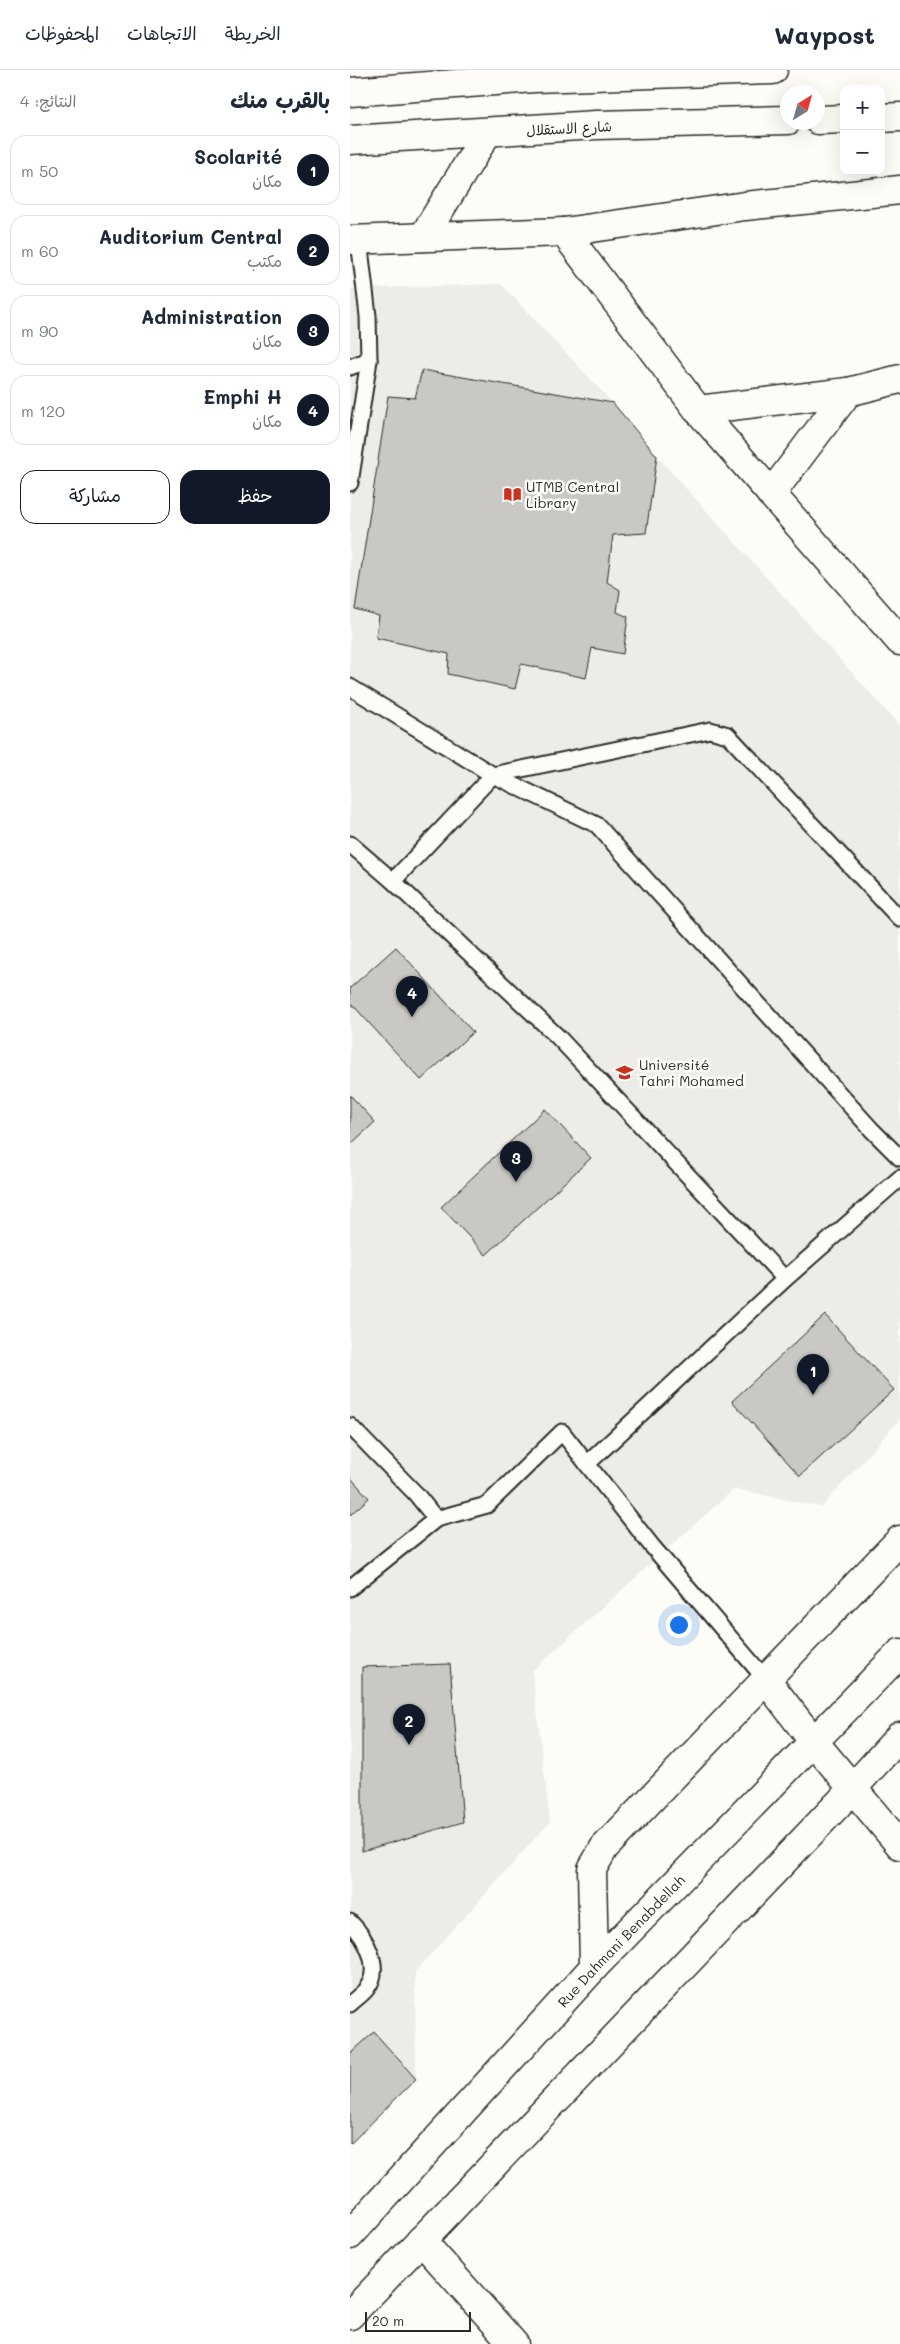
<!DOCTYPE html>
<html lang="ar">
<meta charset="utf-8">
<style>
:root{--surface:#fff;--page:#f6f6f7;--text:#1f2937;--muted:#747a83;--line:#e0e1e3;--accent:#111827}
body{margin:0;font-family:Mali,"Playpen Sans Arabic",sans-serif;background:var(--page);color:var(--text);direction:rtl}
.controls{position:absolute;right:15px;top:15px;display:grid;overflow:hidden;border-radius:10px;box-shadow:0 5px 20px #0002}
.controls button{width:45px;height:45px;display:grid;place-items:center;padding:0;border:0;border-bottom:1px solid var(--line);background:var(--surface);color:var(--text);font:25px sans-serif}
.compass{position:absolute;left:430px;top:15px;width:45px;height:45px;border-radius:50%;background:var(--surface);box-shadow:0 5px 20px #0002;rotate:37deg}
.scale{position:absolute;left:15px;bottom:12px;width:106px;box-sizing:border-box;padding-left:5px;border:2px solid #2b2b2b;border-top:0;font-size:14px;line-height:18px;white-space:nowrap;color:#2b2b2b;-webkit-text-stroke:4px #fdfcf7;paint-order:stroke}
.you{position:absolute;left:328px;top:1554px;width:18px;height:18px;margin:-12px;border:4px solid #fff;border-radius:50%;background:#1a73e8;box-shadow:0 0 0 8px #1a73e833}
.badge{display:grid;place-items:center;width:32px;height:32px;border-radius:50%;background:var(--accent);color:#fff;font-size:16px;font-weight:700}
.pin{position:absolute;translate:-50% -41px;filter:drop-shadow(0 1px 2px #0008)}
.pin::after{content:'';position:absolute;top:26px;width:18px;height:15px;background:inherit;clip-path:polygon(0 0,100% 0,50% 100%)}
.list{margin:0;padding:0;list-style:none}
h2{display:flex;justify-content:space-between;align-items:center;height:65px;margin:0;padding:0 20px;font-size:21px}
h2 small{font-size:16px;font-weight:400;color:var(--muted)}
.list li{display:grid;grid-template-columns:32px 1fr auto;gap:15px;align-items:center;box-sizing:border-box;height:70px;margin:0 10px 10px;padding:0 10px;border:1px solid var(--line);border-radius:15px}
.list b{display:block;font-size:19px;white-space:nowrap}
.list p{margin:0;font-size:16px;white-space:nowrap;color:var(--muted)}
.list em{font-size:16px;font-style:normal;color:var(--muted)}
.actions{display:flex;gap:10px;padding:15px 20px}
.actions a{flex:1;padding:11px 0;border:1px solid var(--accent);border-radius:15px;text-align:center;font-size:18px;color:var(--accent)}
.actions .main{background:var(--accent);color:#fff}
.map{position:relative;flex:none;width:550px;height:2274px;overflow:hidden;direction:ltr}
header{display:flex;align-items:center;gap:30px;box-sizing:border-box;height:70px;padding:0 25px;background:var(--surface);border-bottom:1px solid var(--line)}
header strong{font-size:24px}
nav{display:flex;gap:28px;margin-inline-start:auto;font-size:18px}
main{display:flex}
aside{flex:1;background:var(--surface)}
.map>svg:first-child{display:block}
.built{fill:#edece8}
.building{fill:#c9c8c4;stroke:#2b2b2b}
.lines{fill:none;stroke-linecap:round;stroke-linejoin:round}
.lane-casing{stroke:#2b2b2b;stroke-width:19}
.street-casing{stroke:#2b2b2b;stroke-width:31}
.secondary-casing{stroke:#2b2b2b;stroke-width:31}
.lane{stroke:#fdfcf7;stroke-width:15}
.street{stroke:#fdfcf7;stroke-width:28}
.secondary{stroke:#fdfcf7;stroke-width:28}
.labels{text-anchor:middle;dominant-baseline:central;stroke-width:5;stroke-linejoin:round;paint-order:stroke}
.street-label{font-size:14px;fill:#2b2b2b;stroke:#fdfcf7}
.poi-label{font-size:14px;fill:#2b2b2b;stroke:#fdfcf7;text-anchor:start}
</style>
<header>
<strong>Waypost</strong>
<nav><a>الخريطة</a><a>الاتجاهات</a><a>المحفوظات</a></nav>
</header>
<main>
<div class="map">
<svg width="550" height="2274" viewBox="0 0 550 2274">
<rect width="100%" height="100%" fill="#fdfcf7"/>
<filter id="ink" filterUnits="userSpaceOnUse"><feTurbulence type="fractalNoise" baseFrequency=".02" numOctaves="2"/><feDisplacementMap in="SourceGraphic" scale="10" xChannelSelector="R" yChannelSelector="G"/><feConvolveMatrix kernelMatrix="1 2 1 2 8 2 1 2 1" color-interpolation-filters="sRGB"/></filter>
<g filter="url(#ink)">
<!-- built -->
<polygon class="built" points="151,214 263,333 307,386 550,656 550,1349 472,1437 384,1419 182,1601 200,1752 65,1902 66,2009 0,2074 0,219"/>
<!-- building -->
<g class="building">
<polygon points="72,300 263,333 307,386 296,463 263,465 257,512 270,520 267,542 278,547 273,584 242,578 236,608 171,594 165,619 98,604 99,584 26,568 29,546 5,539 38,326 65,328"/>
<polygon points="46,877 123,962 71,1010 0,932 0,918"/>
<polygon points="0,1025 25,1052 0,1075"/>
<polygon points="195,1039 241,1088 136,1185 91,1137"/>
<polygon points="475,1245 544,1320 450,1406 382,1331"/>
<polygon points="0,1407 19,1428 0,1445"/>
<polygon points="100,1594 113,1752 12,1781 12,1597"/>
<polygon points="24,1962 66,2009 0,2074 0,1984"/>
</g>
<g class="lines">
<defs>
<g id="lane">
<polyline points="0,297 19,290"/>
<polyline points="0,413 19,290 18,246 9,170"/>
<polyline points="0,617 143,705 247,755 522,1060 550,1088"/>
<polyline points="0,774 43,811 208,967 435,1209"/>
<polyline points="43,811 143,705 360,660 378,665 550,849"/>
<polyline points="0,1356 66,1424 86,1449 0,1518"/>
<polyline points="237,1394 301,1475 417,1611"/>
<polyline points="86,1449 137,1435 212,1362 237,1394 435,1209 550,1108"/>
<path d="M0,1852C15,1867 33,1897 17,1918C13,1924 5,1929 0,1934"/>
</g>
<g id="street">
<polyline points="214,162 348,340 550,571"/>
<polyline points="73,167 137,63"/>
<polyline points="0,170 214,162 395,136 550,120"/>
<polyline points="348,340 498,322 550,309"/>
<polyline points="421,424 498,322"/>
<polyline points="417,1611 464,1672"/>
<path d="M244,1897L242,1799L254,1778C352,1675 452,1573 550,1470"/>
<polyline points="71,2170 164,2274"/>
</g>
<g id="secondary">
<polyline points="0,22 184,8 423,0"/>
<polyline points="531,48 550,47"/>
<polyline points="468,50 494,49"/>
<polyline points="0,70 246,55 438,50"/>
<polyline points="464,1672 550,1775"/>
<path id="s1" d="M0,2165L244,1897L550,1583"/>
<polyline points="0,2245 493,1729 550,1666"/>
</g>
</defs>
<!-- lane casing -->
<use href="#lane" class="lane-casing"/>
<!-- street casing -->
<use href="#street" class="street-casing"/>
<!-- secondary casing -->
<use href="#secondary" class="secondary-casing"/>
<!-- lane -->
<use href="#lane" class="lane"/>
<!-- street -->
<use href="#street" class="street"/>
<!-- secondary -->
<use href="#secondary" class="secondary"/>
</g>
</g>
<!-- icons -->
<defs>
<symbol id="library-bare" viewBox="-9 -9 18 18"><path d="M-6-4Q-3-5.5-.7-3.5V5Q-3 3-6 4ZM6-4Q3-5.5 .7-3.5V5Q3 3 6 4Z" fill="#c8321e" stroke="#fdfcf7" stroke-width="2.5" paint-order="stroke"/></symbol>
<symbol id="university-bare" viewBox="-9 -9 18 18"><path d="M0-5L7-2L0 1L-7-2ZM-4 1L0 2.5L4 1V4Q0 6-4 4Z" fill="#c8321e" stroke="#fdfcf7" stroke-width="2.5" paint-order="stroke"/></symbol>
</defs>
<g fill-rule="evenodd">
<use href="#library-bare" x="150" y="412" width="25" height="25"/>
<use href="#university-bare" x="262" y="990" width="25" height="25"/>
</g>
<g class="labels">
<!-- street labels -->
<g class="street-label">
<text transform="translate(219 58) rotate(-3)">شارع الاستقلال</text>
<text stroke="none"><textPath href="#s1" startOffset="400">Rue Dahmani Benabdellah</textPath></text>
</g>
<!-- poi labels -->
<g class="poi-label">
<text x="176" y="416">UTMB Central<tspan x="176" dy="16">Library</tspan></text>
<text x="289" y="994">Université<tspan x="289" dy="16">Tahri Mohamed</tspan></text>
</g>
</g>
</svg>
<div class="controls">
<button>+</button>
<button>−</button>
</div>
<svg class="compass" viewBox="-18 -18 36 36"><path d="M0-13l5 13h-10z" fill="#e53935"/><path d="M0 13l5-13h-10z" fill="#747a83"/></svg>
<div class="scale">20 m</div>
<div class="you"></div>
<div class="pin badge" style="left:463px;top:1325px">1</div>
<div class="pin badge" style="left:59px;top:1675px">2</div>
<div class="pin badge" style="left:166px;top:1112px">3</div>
<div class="pin badge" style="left:62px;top:947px">4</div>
</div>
<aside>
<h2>بالقرب منك<small>النتائج: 4</small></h2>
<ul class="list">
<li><span class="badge">1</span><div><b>Scolarité</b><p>مكان</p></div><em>50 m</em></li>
<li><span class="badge">2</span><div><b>Auditorium Central</b><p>مكتب</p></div><em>60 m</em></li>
<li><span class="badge">3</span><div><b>Administration</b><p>مكان</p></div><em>90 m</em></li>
<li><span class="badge">4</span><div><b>Emphi H</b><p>مكان</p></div><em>120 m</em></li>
</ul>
<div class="actions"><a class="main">حفظ</a><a>مشاركة</a></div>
</aside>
</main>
